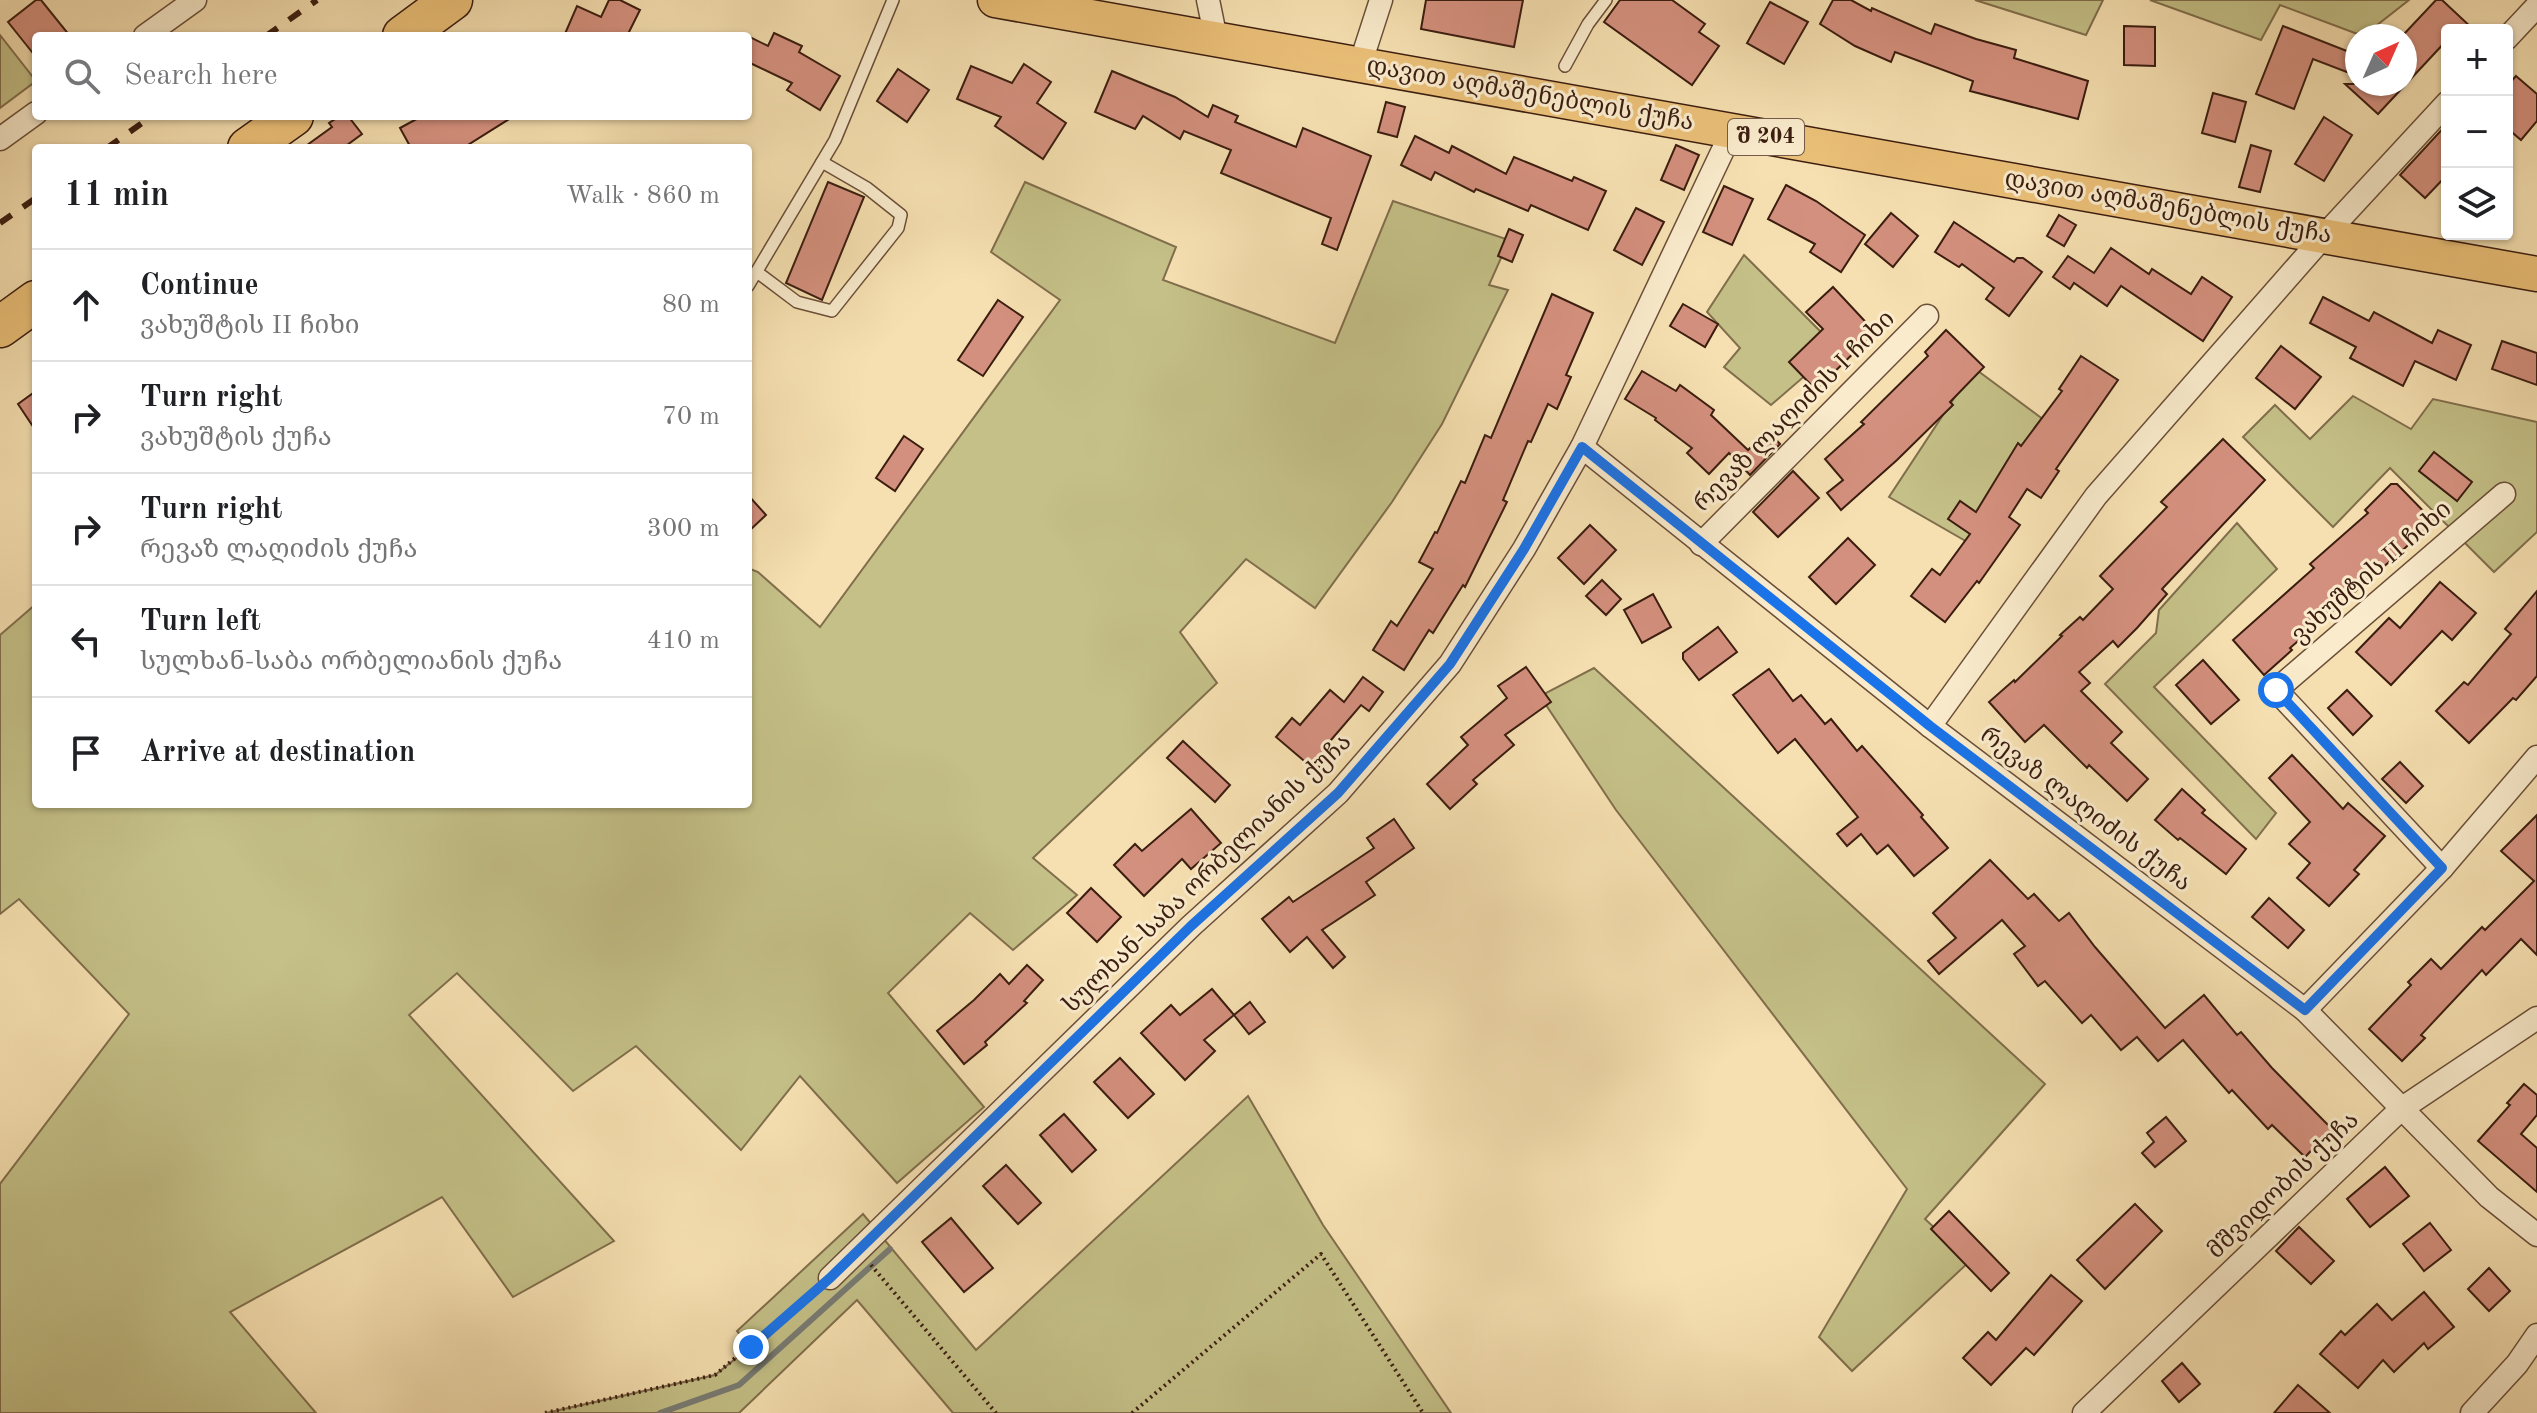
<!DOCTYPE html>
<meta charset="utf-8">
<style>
:root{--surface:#fff;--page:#f6f6f6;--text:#202124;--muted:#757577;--line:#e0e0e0}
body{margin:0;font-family:"Old Standard TT","Noto Serif Georgian",serif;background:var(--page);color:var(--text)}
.controls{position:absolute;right:24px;top:24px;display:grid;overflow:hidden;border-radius:8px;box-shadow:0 2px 6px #0004}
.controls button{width:72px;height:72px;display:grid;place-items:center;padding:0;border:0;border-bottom:2px solid var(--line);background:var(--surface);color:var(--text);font:40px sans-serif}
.compass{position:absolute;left:2345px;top:24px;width:72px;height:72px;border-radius:50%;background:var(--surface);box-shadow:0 2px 6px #0004;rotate:45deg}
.stop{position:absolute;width:24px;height:24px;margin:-18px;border:6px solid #1a73e8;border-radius:50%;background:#fff}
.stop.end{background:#1a73e8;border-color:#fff;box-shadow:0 2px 8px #0008}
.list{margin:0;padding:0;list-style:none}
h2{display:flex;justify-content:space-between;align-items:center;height:104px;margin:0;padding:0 32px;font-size:34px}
h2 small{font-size:26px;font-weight:400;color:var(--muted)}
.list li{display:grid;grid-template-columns:52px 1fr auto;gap:24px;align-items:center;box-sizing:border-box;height:112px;padding:0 32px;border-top:2px solid var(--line)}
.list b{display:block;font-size:30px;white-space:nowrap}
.list p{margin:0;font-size:26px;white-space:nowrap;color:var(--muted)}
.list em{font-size:26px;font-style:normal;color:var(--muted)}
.icon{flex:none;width:44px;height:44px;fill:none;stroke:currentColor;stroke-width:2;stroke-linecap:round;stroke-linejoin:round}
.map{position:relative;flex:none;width:2537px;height:1413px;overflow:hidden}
.search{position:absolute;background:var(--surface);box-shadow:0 2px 6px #0004;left:32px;top:32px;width:720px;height:88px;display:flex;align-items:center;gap:20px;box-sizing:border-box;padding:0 28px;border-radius:8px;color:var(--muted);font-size:30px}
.panel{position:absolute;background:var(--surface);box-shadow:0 2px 6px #0004;left:32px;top:144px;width:720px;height:664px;border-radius:8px}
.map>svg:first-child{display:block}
.green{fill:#c4c087;stroke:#806e4c;stroke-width:2}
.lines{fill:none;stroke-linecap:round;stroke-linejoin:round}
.stream{stroke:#787b74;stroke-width:6}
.building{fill:#d4907e;stroke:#3b1d10;stroke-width:2}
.lane-casing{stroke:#6a4e38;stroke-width:14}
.street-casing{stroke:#6a4e38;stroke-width:25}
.primary-casing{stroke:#3b1d10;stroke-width:37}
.highway-casing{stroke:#3b1d10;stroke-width:43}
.path{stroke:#3b1d10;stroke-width:4;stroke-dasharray:2 4;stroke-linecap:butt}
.lane{stroke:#f9ebcc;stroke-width:11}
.street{stroke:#f9ebcc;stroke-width:22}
.primary{stroke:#ebc078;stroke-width:34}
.highway{stroke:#ebc078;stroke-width:40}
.rail{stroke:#3b1d10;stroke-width:6;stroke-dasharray:14 14;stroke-linecap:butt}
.route{stroke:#1a73e8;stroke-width:10}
.labels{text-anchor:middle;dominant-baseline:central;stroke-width:6;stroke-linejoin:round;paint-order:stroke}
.shield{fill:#f9ebcc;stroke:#745b48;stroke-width:2}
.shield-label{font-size:22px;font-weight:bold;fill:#3b1d10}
.street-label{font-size:24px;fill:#3b1d10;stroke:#f9ebcc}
</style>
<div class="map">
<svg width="2537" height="1413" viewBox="0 0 2537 1413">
<rect width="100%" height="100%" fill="#f6e0b1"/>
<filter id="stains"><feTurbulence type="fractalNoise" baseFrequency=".0025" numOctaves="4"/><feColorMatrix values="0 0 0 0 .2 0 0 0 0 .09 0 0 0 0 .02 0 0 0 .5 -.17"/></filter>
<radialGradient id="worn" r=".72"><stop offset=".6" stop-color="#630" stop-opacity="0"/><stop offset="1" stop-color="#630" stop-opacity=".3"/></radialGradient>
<!-- green -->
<g class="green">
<polygon points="1975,0 2103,0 2086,35"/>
<polygon points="2150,0 2409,0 2363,36 2280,5 2261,40"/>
<polygon points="0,35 36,81 0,108"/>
<polygon points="1025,182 1176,247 1163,280 1335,343 1393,201 1509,240 1489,285 1508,290 1442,424 1392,502 1315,608 1246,559 1180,632 1217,683 1033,858 1077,895 1013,950 970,913 888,993 984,1107 897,1183 800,1076 741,1150 636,1046 573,1091 457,973 409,1015 614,1241 513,1297 442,1197 230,1312 316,1413 0,1413 0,1184 129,1014 19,899 0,914 0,635 36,604 36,804 748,804 748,568 758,572 820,627 1060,300 991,252"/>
<polygon points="1744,255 1837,348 1771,405 1724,367 1740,348 1707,312"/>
<polygon points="1974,368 2048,423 1976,547 1889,497"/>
<polygon points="2353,396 2411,429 2433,399 2537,422 2537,532 2494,572 2390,468 2333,527 2243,437 2275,405 2310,439"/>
<polygon points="2237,523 2277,569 2154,687 2276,813 2256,839 2105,684 2156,633 2159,610"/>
<polygon points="1594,668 2045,1084 1925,1219 1970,1261 1852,1371 1819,1337 1907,1189 1616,810 1540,696"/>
<polygon points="1248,1096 1323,1225 1451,1413 953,1413 857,1300 739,1413 546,1413 715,1375 750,1347 737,1331 863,1214 976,1350"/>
</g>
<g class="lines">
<!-- stream -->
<polyline class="stream" points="660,1413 739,1385 890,1249"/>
</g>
<!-- building -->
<g class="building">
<polygon points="36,0 41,0 70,36 36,36 36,57 8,22"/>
<polygon points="609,0 620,0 640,10 627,36 564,36 577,6 601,17"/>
<polygon points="1426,0 1523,0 1514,47 1421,29"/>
<polygon points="1620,0 1672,0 1705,24 1699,32 1719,46 1692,85 1604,22"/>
<polygon points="1833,0 1851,0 1871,11 1872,8 1931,34 1935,24 1976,39 2016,50 2014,58 2088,81 2078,119 1970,91 1973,81 1895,52 1891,62 1855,46 1820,24"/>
<polygon points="2436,0 2442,0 2474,30 2447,30 2447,40 2378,114 2345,84 2405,84 2405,33"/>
<polygon points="1770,2 1808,22 1784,64 1747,43"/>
<polygon points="2124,26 2155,27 2155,66 2124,65"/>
<polygon points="2283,26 2357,55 2357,63 2352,74 2313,59 2294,109 2256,94"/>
<polygon points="774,33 802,46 799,52 840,76 820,110 787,90 792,83 748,62 748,36 768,46"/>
<polygon points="1024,64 1051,82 1037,103 1066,123 1043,159 995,126 1001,117 957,99 971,66 1012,83"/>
<polygon points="898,69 929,90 907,122 877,101"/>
<polygon points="1112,71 1175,97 1208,117 1213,105 1238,116 1235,122 1296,147 1303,128 1371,156 1337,250 1322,244 1331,218 1221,173 1231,150 1184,131 1180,139 1143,116 1135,129 1095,112"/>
<polygon points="2516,76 2537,94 2537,121 2521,140 2507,128 2507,86"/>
<polygon points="2213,93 2246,102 2235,142 2202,133"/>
<polygon points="1386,102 1405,107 1397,137 1378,132"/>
<polygon points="340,116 348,116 362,134 343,148 303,148 332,127 329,123"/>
<polygon points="422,116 514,116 463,148 411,148 400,128"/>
<polygon points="2324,117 2352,135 2324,181 2295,164"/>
<polygon points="2447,124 2447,175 2425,198 2400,175"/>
<polygon points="1415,136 1449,153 1452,146 1506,174 1514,157 1572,181 1574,177 1606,191 1588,230 1531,205 1528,211 1476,189 1474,192 1435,172 1431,180 1401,165"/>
<polygon points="1676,145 1699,155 1684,190 1661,180"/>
<polygon points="2251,145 2271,151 2260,192 2239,187"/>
<polygon points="828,182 864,197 822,300 786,283"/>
<polygon points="1786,185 1816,201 1865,235 1841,272 1810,252 1815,244 1768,219"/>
<polygon points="1724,186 1753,199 1732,245 1703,232"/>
<polygon points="1636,208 1664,222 1642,265 1614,250"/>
<polygon points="1891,213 1918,236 1893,267 1865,244"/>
<polygon points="2059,215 2076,225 2064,246 2047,236"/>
<polygon points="1954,222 2014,262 2017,258 2023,258 2042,272 2009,316 1986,299 1994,288 1962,264 1959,267 1935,252"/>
<polygon points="1509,229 1523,235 1512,262 1498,256"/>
<polygon points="2111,248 2149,274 2152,269 2191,294 2202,277 2232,297 2203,341 2121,286 2107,306 2074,283 2070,289 2053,277 2068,256 2094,273"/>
<polygon points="1833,287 1875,332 1816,390 1789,362 1823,329 1806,312"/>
<polygon points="1552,294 1593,313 1566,375 1571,377 1557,409 1548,404 1531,442 1528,441 1503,500 1507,502 1465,587 1463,585 1433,633 1429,630 1404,670 1373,650 1391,621 1397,626 1433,569 1419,562 1435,532 1437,533 1461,481 1465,483 1485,435 1491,438"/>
<polygon points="2323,297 2369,321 2374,312 2432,343 2438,330 2471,345 2456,380 2415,361 2403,386 2350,358 2356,347 2310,323"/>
<polygon points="998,300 1023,317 983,376 958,360"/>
<polygon points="1683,304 1718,324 1705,347 1670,326"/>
<polygon points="1946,330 1984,367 1950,402 1953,405 1897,460 1841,510 1827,493 1843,480 1825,459 1864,424 1861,422 1928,356 1925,352"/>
<polygon points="2502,341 2537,353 2537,385 2492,369"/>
<polygon points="2281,346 2321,377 2295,409 2256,378"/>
<polygon points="2081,356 2118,380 2056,469 2059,471 2041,498 2027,489 2009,517 2020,525 1979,583 1977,581 1945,622 1911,596 1932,569 1940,575 1970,534 1948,519 1960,501 1976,512 2018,443 2021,446 2062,391 2059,389"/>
<polygon points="1642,371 1676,391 1680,385 1714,410 1711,415 1748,450 1768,431 1780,444 1750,475 1729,453 1709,474 1687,453 1692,448 1655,420 1656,418 1625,399"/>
<polygon points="36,391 36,431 18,404"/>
<polygon points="904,436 923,449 895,491 876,478"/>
<polygon points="2223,439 2265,480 2162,589 2167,594 2137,628 2118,647 2113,641 2079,672 2090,683 2081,691 2122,732 2111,743 2148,779 2127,801 2089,765 2087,768 2044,725 2025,742 1989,702 2014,680 2015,682 2062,636 2060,635 2080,617 2083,620 2113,589 2100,576 2167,507 2161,502"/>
<polygon points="2434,452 2472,482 2457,501 2419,471"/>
<polygon points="1793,471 1819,498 1778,537 1753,512"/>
<polygon points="2391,484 2397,484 2433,521 2404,549 2290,648 2292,650 2264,675 2233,640 2314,568 2310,564 2368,513 2365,510"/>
<polygon points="748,495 766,515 748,532"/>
<polygon points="1590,525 1616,550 1584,584 1558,558"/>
<polygon points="1848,538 1875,565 1836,604 1809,577"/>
<polygon points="1602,580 1621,599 1606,615 1586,596"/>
<polygon points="2440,582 2476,613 2452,640 2442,631 2391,685 2356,652 2389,618 2400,628"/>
<polygon points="2537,591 2537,676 2516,700 2513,698 2469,743 2436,711 2464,682 2468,685 2511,634 2505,629"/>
<polygon points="1653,594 1671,627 1642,643 1624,610"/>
<polygon points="1718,627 1737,652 1699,680 1683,659 1683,653"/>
<polygon points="2203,660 2239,700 2211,724 2176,685"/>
<polygon points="1526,667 1551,702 1505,735 1514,745 1473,780 1477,784 1450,809 1427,784 1468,745 1461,737 1507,698 1498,686"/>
<polygon points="1769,669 1793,701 1801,695 1825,724 1831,719 1857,751 1862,746 1923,815 1921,817 1948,848 1914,876 1888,845 1877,854 1861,834 1847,846 1837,834 1858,817 1795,739 1778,753 1733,695"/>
<polygon points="1363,677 1383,692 1369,711 1361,705 1325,747 1331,752 1316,771 1276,737 1292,718 1300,725 1330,690 1344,702"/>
<polygon points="2347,690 2372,716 2353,735 2328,708"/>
<polygon points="1183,741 1230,785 1215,802 1167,758"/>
<polygon points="2292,755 2343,809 2348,803 2385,836 2354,870 2359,874 2329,906 2297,878 2310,863 2289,844 2310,822 2269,778"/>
<polygon points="2400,762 2423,786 2406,803 2382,779"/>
<polygon points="2182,789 2205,810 2202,813 2246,849 2226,874 2180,838 2178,840 2155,820"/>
<polygon points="1191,809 1221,843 1191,869 1182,859 1144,896 1114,865 1135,844 1142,851"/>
<polygon points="2537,815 2537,955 2521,939 2486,975 2482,970 2421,1035 2425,1038 2402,1061 2369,1029 2411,985 2408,982 2431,959 2441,969 2482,927 2485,930 2534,881 2501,851"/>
<polygon points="1394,819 1414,848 1366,882 1375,895 1322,930 1345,957 1333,968 1307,937 1290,952 1262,919 1289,897 1293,902 1374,848 1367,838"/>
<polygon points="1990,860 2028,899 2034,894 2059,921 2069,913 2095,947 2165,1028 2204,995 2237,1035 2241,1032 2272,1068 2332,1129 2305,1157 2272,1125 2268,1129 2232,1090 2229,1093 2183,1040 2158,1061 2137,1037 2121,1050 2091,1015 2082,1023 2045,981 2038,986 2014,954 2025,946 2002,920 1939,974 1928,961 1956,938 1933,913"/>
<polygon points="1091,888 1121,917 1097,942 1067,913"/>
<polygon points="2269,898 2304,930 2288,948 2252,917"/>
<polygon points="1027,965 1043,980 1024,1001 1027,1003 985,1042 987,1045 964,1064 937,1031 974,1000 1000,974 1009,984"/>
<polygon points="1212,989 1234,1015 1204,1040 1215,1051 1185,1080 1141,1033 1171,1005 1180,1015"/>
<polygon points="1250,1002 1265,1022 1249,1034 1234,1015"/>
<polygon points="1120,1058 1154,1094 1128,1118 1094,1082"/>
<polygon points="2524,1084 2537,1095 2537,1115 2521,1134 2537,1148 2537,1192 2478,1141 2510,1105 2507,1103"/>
<polygon points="1064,1114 1096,1150 1072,1172 1040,1135"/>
<polygon points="2166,1117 2186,1141 2155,1167 2142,1153 2154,1142 2147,1133"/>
<polygon points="1006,1165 1041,1203 1018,1224 983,1186"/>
<polygon points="2385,1167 2409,1196 2370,1227 2347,1199"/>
<polygon points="2135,1204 2162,1231 2105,1289 2077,1260"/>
<polygon points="1949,1211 2009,1273 1991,1291 1931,1229"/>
<polygon points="951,1218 993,1268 964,1292 922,1242"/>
<polygon points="2430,1223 2451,1250 2424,1271 2403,1244"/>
<polygon points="2299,1227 2334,1261 2311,1284 2276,1251"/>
<polygon points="2489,1268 2510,1291 2489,1311 2468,1289"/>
<polygon points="2051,1275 2082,1301 2034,1355 2026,1348 1991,1385 1963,1358 1988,1332 1996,1340"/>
<polygon points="2424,1292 2454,1327 2428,1349 2424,1343 2394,1372 2383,1360 2358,1388 2320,1354 2341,1331 2345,1335 2377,1304 2392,1320"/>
<polygon points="2182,1363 2200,1384 2179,1402 2162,1381"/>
<polygon points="2298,1385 2330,1413 2274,1413"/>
</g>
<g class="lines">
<defs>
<g id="lane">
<polyline points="1565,66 1588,24 1606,0"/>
<polyline points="757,272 797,302 832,311 898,228 901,215 867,188 822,162"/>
<polyline points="748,286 835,140 893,0"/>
</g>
<g id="street">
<polyline points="1208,0 1216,39"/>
<polyline points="145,36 195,0"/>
<polyline points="2507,38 2537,6"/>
<polyline points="1360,65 1381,0"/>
<polyline points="0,139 36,113"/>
<polyline points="1582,447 1930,726 2305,1010 2489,1197 2537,1235"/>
<polyline points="1701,544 1927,316"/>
<polyline points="1930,726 2096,496 2324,236 2447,103"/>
<polyline points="2442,868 2276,690 2504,494"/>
<polyline points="2305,1010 2442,868 2537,757"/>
<polyline points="830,1278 1191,926 1338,793 1450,664 1524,549 1582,447 1732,131"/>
<polyline points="2084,1413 2401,1109 2537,1018"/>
<polyline points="2472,1413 2517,1364 2537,1335"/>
</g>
<polyline id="primary" points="995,0 2537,274"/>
<g id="highway">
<polyline points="403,36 452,0"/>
<polyline points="248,148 293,116"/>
<polyline points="0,327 36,301"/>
</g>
</defs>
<!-- lane casing -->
<use href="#lane" class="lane-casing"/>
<!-- street casing -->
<use href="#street" class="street-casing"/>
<!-- primary casing -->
<use href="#primary" class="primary-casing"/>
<!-- highway casing -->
<use href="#highway" class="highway-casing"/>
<!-- path -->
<g class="path">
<polyline points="871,1265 996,1413"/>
<polyline points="545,1413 715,1375 816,1290"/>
<polyline points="1132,1413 1321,1254 1423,1413"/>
</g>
<!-- lane -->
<use href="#lane" class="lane"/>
<!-- street -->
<use href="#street" class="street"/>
<!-- primary -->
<use href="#primary" class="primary"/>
<!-- highway -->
<use href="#highway" class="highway"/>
<!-- rail -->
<g class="rail">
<polyline points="266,36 317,0"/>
<polyline points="107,148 152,116"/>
<polyline points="0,223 36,198"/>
</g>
</g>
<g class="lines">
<!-- route -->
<polyline class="route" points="751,1347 830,1278 1191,926 1338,793 1450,664 1524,549 1582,447 1930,726 2305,1010 2442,868 2276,690"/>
</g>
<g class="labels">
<!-- shield labels -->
<rect class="shield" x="1728" y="119" width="76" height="36" rx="6"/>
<g class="shield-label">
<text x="1766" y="137">შ 204</text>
</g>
<!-- street labels -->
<g class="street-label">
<text transform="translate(1530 95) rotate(10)">დავით აღმაშენებლის ქუჩა</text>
<text transform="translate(2168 208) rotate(10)">დავით აღმაშენებლის ქუჩა</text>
<text transform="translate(1795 412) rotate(-45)">რევაზ ლაღიძის I ჩიხი</text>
<text transform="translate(2372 573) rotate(-41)">ვახუშტის II ჩიხი</text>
<text transform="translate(2085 810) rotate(37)">რევაზ ლაღიძის ქუჩა</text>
<text transform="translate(1208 874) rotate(-44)">სულხან-საბა ორბელიანის ქუჩა</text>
<text transform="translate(2284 1186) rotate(-44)">მშვიდობის ქუჩა</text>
</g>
</g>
<rect width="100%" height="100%" filter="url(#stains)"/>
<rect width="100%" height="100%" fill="url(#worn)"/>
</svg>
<div class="controls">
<button>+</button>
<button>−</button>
<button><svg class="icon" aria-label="layers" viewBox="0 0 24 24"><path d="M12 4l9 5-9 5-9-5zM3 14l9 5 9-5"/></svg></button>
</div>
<svg class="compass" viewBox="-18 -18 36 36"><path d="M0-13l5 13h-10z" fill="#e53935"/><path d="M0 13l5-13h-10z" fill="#757577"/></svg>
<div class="stop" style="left:2276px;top:690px"></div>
<div class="stop end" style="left:751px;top:1347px"></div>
<div class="search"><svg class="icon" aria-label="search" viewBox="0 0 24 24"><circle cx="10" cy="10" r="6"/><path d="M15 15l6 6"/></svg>Search here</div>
<section class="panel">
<h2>11 min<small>Walk · 860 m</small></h2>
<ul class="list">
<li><svg class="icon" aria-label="ahead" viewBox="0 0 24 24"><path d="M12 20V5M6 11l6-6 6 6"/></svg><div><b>Continue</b><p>ვახუშტის II ჩიხი</p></div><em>80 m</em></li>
<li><svg class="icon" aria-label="right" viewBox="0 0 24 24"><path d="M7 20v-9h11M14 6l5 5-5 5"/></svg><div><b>Turn right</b><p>ვახუშტის ქუჩა</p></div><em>70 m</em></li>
<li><svg class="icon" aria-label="right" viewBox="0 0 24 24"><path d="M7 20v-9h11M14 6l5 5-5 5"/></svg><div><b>Turn right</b><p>რევაზ ლაღიძის ქუჩა</p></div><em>300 m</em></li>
<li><svg class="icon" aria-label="left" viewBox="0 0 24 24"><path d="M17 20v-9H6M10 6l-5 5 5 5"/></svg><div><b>Turn left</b><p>სულხან-საბა ორბელიანის ქუჩა</p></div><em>410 m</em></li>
<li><svg class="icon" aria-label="arrive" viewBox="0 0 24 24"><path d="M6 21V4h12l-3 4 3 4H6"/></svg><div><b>Arrive at destination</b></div></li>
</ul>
</section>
</div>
